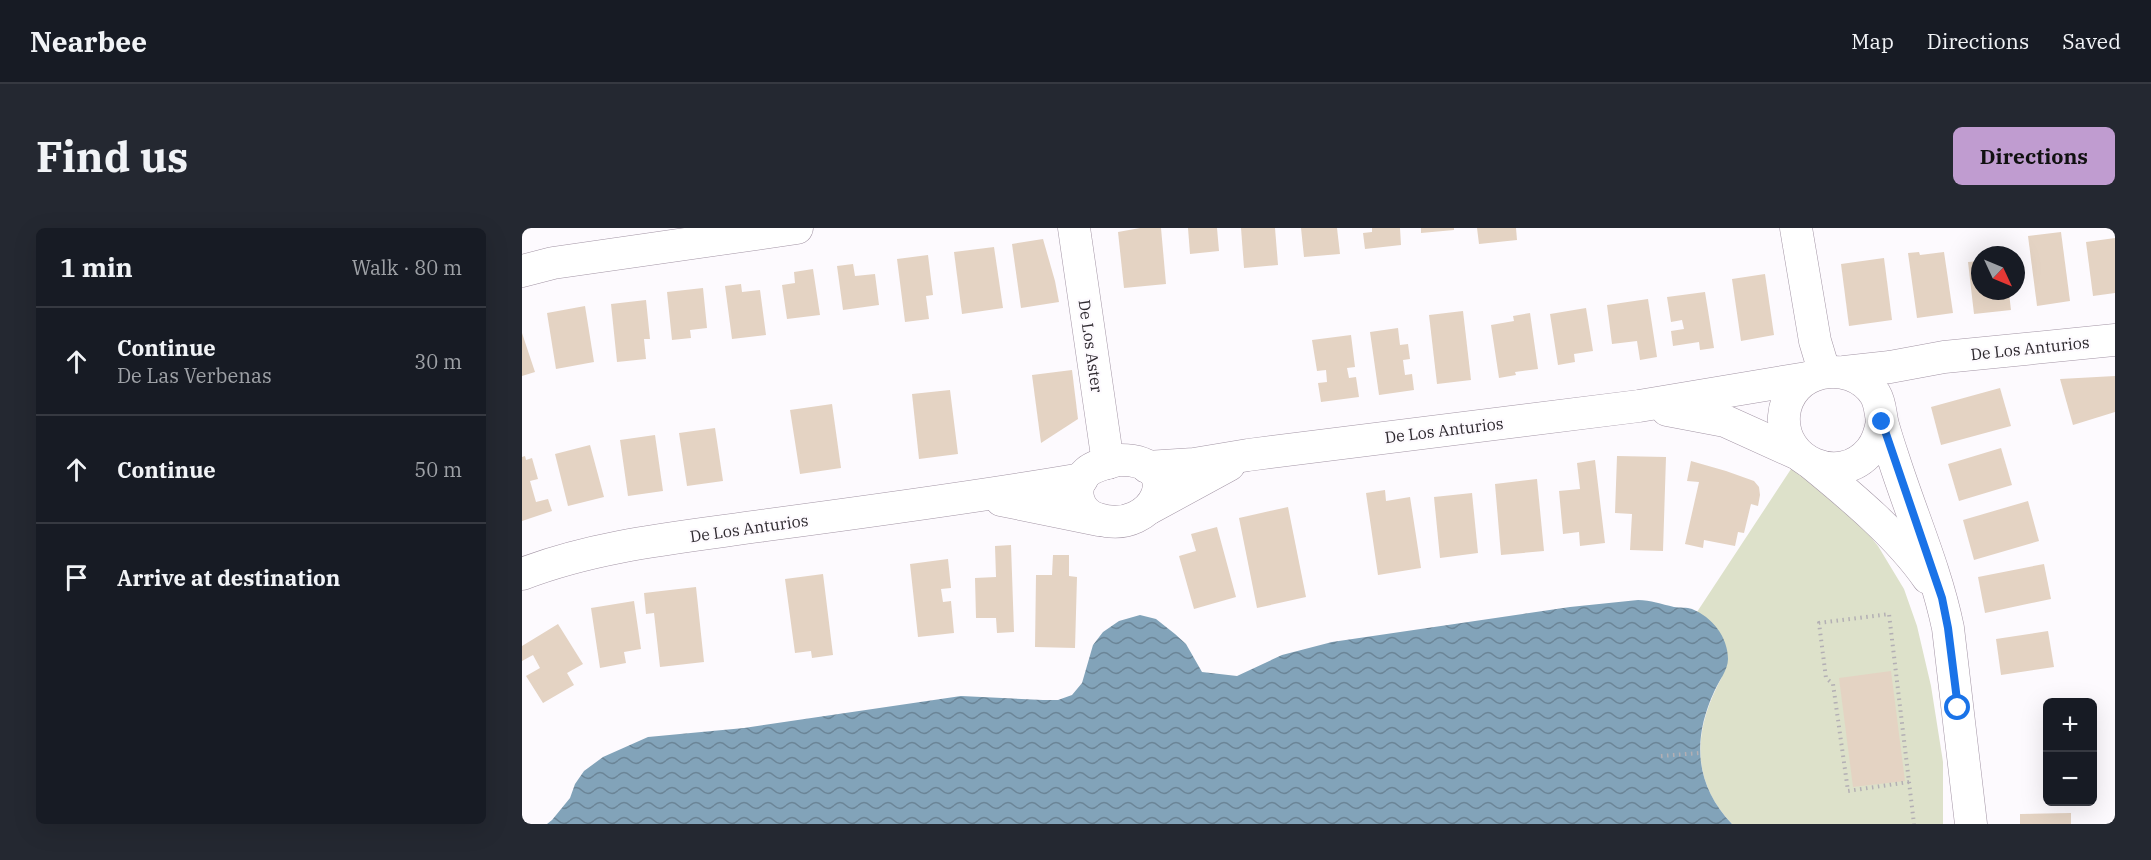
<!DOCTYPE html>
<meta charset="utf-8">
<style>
:root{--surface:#171b24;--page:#242831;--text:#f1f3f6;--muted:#9ea1a6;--line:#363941;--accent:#c09cd0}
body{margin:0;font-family:"IBM Plex Serif",serif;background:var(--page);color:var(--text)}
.controls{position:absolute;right:18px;bottom:18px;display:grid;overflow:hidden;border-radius:9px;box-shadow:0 6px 24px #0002}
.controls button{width:54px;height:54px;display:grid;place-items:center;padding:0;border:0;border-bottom:2px solid var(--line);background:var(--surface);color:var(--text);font:30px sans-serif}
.compass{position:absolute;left:1449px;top:18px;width:54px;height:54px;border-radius:50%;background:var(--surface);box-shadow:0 6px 24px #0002;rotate:134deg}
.stop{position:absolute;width:18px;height:18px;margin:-14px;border:4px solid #1a73e8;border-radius:50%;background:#fff}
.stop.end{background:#1a73e8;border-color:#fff;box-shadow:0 2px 6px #0008}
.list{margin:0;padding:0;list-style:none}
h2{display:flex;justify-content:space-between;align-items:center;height:78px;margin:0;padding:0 24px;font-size:26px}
h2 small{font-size:20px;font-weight:400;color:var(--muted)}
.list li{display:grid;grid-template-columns:39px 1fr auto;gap:18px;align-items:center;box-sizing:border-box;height:108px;padding:0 24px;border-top:2px solid var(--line)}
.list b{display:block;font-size:22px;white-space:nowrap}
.list p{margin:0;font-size:20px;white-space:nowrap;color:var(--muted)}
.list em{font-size:20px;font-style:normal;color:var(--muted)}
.icon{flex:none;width:33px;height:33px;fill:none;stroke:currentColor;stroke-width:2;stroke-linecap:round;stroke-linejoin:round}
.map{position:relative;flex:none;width:1593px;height:596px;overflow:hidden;border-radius:9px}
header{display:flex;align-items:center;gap:36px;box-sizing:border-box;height:84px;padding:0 30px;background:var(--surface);border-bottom:2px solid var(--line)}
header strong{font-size:28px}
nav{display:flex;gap:33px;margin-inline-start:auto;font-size:21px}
.intro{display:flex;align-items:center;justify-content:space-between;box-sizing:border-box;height:144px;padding:0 36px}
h1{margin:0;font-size:42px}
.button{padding:15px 27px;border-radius:9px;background:var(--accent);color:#111;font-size:21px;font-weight:700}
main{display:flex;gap:36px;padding:0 36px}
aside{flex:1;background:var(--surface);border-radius:9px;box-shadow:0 6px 24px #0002}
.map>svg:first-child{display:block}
.green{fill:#dde1ca}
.water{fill:url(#water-waves)}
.building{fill:#e4d3c3}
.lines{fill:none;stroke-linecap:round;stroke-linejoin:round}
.minor-casing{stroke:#a395a5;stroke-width:33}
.path{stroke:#b3afb4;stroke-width:4;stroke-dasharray:1.5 4.5;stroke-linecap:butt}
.minor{stroke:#fff;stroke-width:32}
.route{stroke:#1a73e8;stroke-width:8}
.labels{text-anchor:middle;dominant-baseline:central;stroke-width:4.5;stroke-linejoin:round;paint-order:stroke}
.street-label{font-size:16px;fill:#2f2a30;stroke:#fdfafe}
</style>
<header>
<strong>Nearbee</strong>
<nav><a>Map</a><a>Directions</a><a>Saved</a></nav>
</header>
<div class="intro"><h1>Find us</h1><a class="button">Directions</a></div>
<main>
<aside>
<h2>1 min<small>Walk · 80 m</small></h2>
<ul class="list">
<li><svg class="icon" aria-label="ahead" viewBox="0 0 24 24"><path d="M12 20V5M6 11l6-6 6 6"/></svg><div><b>Continue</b><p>De Las Verbenas</p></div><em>30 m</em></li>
<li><svg class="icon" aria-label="ahead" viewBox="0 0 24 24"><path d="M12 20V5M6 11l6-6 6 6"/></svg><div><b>Continue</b></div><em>50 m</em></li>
<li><svg class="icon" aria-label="arrive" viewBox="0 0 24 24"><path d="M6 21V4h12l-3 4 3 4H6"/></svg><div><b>Arrive at destination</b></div></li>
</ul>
</aside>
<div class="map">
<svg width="1593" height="596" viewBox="0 0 1593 596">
<defs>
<pattern id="water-waves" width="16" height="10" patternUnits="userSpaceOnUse" patternTransform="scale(1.5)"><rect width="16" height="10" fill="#82a3b9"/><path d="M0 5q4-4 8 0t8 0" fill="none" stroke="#6b8597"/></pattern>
</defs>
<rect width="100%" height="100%" fill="#fdfafe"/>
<!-- green -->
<path class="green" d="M1271,238L1331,287L1356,318L1382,361L1395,398L1409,458L1421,534V596H1210C1167,551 1172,500 1200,449L1175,384Z"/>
<!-- water -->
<path class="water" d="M1116,372C1129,372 1139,376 1152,379C1158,380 1165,379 1170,381C1190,389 1206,409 1206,431C1206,442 1196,454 1192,464C1170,512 1173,557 1210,596H25L30,592L48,570L53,556L62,543L81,529L126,509L222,500L439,468L521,472H536L550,467L560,455L571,417L581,404L597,393L618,387L634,391L653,406L664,416L680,444L715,448L760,427L810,414L1048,379Z"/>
<!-- building -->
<g class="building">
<polygon points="618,0 639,0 644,56 602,60 596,4"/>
<polygon points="666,0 695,0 697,23 668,26"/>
<polygon points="719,0 753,0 756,37 722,40"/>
<polygon points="779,0 815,0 818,26 782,29"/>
<polygon points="850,0 878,0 879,17 843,21 841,5 850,4"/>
<polygon points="899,0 932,0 932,2 899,5"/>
<polygon points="955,0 994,0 995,12 957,16"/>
<polygon points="1539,4 1548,73 1515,78 1506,8"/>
<polygon points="1593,10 1593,65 1571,68 1564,14"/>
<polygon points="521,11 533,53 537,74 499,80 490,16"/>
<polygon points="472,19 481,80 440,86 432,24"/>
<polygon points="1397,24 1398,27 1422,24 1431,85 1395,90 1386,25"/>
<polygon points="406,27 411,67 404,68 407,91 383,94 375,31"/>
<polygon points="1362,30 1370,92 1327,98 1319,36"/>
<polygon points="1458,33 1458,63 1475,63 1476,66 1487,65 1489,82 1452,86 1446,34"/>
<polygon points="331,36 333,48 353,46 357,77 321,82 315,38"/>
<polygon points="291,41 298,87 265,91 260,57 273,55 272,44"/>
<polygon points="1243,46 1252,107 1219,113 1210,51"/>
<polygon points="219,56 220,64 238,62 244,107 210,111 203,58"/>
<polygon points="181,60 185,100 168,102 169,110 150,112 145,64"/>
<polygon points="1183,64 1192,120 1178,122 1177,114 1151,118 1149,103 1162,101 1160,92 1149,94 1145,69"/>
<polygon points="1126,71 1135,129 1118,132 1115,113 1090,116 1085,77"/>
<polygon points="124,72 128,111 122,111 124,131 95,134 89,76"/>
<polygon points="63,78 72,134 34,141 25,85"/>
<polygon points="1064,80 1071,123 1052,126 1053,134 1036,137 1028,86"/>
<polygon points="941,83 949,152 915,156 907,87"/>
<polygon points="1008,85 1016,141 993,144 994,147 977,150 969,97 992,93 991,88"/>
<polygon points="876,100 878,117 886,116 888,131 881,132 883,147 890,146 892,162 857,167 848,104"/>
<polygon points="0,105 13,144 0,148"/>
<polygon points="829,107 833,139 825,140 827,150 834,149 837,169 799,174 796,155 805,154 804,142 795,143 790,112"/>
<polygon points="550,142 556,191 519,215 510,147"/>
<polygon points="1593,148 1593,184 1551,197 1538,151"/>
<polygon points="1478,160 1489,198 1419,217 1409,179"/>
<polygon points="428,162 436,226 397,231 390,166"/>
<polygon points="310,176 319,240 278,246 268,182"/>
<polygon points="193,200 201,253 165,258 157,205"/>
<polygon points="133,207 141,263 106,268 98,212"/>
<polygon points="68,217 82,269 46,278 33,226"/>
<polygon points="1479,220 1490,257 1437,273 1426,236"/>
<polygon points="3,228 4,232 10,230 16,251 8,253 14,274 26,271 30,283 0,293 0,229"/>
<polygon points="1095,228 1144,229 1141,323 1108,322 1110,286 1093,285"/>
<polygon points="1073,232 1083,315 1058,318 1057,304 1041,306 1037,263 1058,261 1055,235"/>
<polygon points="1169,233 1204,243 1232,253 1237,259 1238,267 1236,278 1229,276 1222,305 1216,304 1213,318 1182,312 1181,320 1163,316 1177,254 1165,253"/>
<polygon points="1015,251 1022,323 979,327 973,256"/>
<polygon points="863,262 864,273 888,269 899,340 856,347 844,265"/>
<polygon points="950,265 956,325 918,330 912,269"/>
<polygon points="1506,273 1517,313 1452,332 1441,292"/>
<polygon points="766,279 784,369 735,380 717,290"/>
<polygon points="695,299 714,369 672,381 657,328 674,323 669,306"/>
<polygon points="489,317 492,404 475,405 474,390 454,390 453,350 474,349 473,318"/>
<polygon points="531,327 547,327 547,348 555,349 553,420 513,419 514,347 530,347"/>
<polygon points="426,331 429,360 419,361 421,374 429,373 432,405 396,409 388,336"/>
<polygon points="1522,336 1529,371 1463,385 1456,349"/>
<polygon points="301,346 311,427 290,430 289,423 273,425 263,351"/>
<polygon points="174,359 182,434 138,439 132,385 124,386 122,365"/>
<polygon points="112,373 119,421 102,424 104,435 78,440 69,380"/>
<polygon points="36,396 61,436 45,445 52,457 21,475 4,448 18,440 11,427 0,433 0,418"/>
<polygon points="1526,403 1532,439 1479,447 1474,411"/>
<polygon points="1369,443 1383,553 1331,559 1317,450"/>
<polygon points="1549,585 1549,596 1498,596 1498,586"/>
</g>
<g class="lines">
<defs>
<g id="minor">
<polyline points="552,0 586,235"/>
<polyline points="1274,0 1293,113 1302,143"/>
<polyline points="0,43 31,35 275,0"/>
<polyline points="1322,144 1368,139 1422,129 1593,112"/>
<polyline points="1145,182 1203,193 1276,226"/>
<path d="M1360,194C1358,205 1355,215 1348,223C1318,259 1259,234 1262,188C1266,140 1328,129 1353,166C1359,176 1358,186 1361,197C1364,208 1368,220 1372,232C1390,288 1414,342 1426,400L1449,596"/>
<path d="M596,232C668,230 634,309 576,291C555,285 548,259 565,244C573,237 586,235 596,232Z"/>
<path d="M1290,236C1329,268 1377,308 1406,350"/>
<polyline points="625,239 672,236 726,227 1117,178 1285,150"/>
<polyline points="479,272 577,292"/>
<polyline points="628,280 707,237"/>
<path d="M0,346C78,316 162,309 245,297C350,283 455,269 560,251"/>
</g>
</defs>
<!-- minor casing -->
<use href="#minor" class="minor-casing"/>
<!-- path -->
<g class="path">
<polyline points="1139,528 1177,525"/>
<polyline points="1387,554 1326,563 1311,456 1304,450 1297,395 1367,386 1392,596"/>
</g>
<!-- minor -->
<use href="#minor" class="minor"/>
</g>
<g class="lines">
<!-- route -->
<polyline class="route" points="1360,194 1420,370 1426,400 1436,480"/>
</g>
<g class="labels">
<!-- street labels -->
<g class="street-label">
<text transform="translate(569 118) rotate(82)">De Los Aster</text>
<text transform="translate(1508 120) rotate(-6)">De Los Anturios</text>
<text transform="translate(922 202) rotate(-7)">De Los Anturios</text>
<text transform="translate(227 300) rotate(-8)">De Los Anturios</text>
</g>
</g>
</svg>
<div class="controls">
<button>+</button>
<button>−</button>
</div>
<svg class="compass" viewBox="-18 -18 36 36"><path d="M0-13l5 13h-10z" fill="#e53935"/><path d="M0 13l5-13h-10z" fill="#9ea1a6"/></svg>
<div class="stop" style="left:1436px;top:480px"></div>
<div class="stop end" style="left:1360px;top:194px"></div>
</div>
</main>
